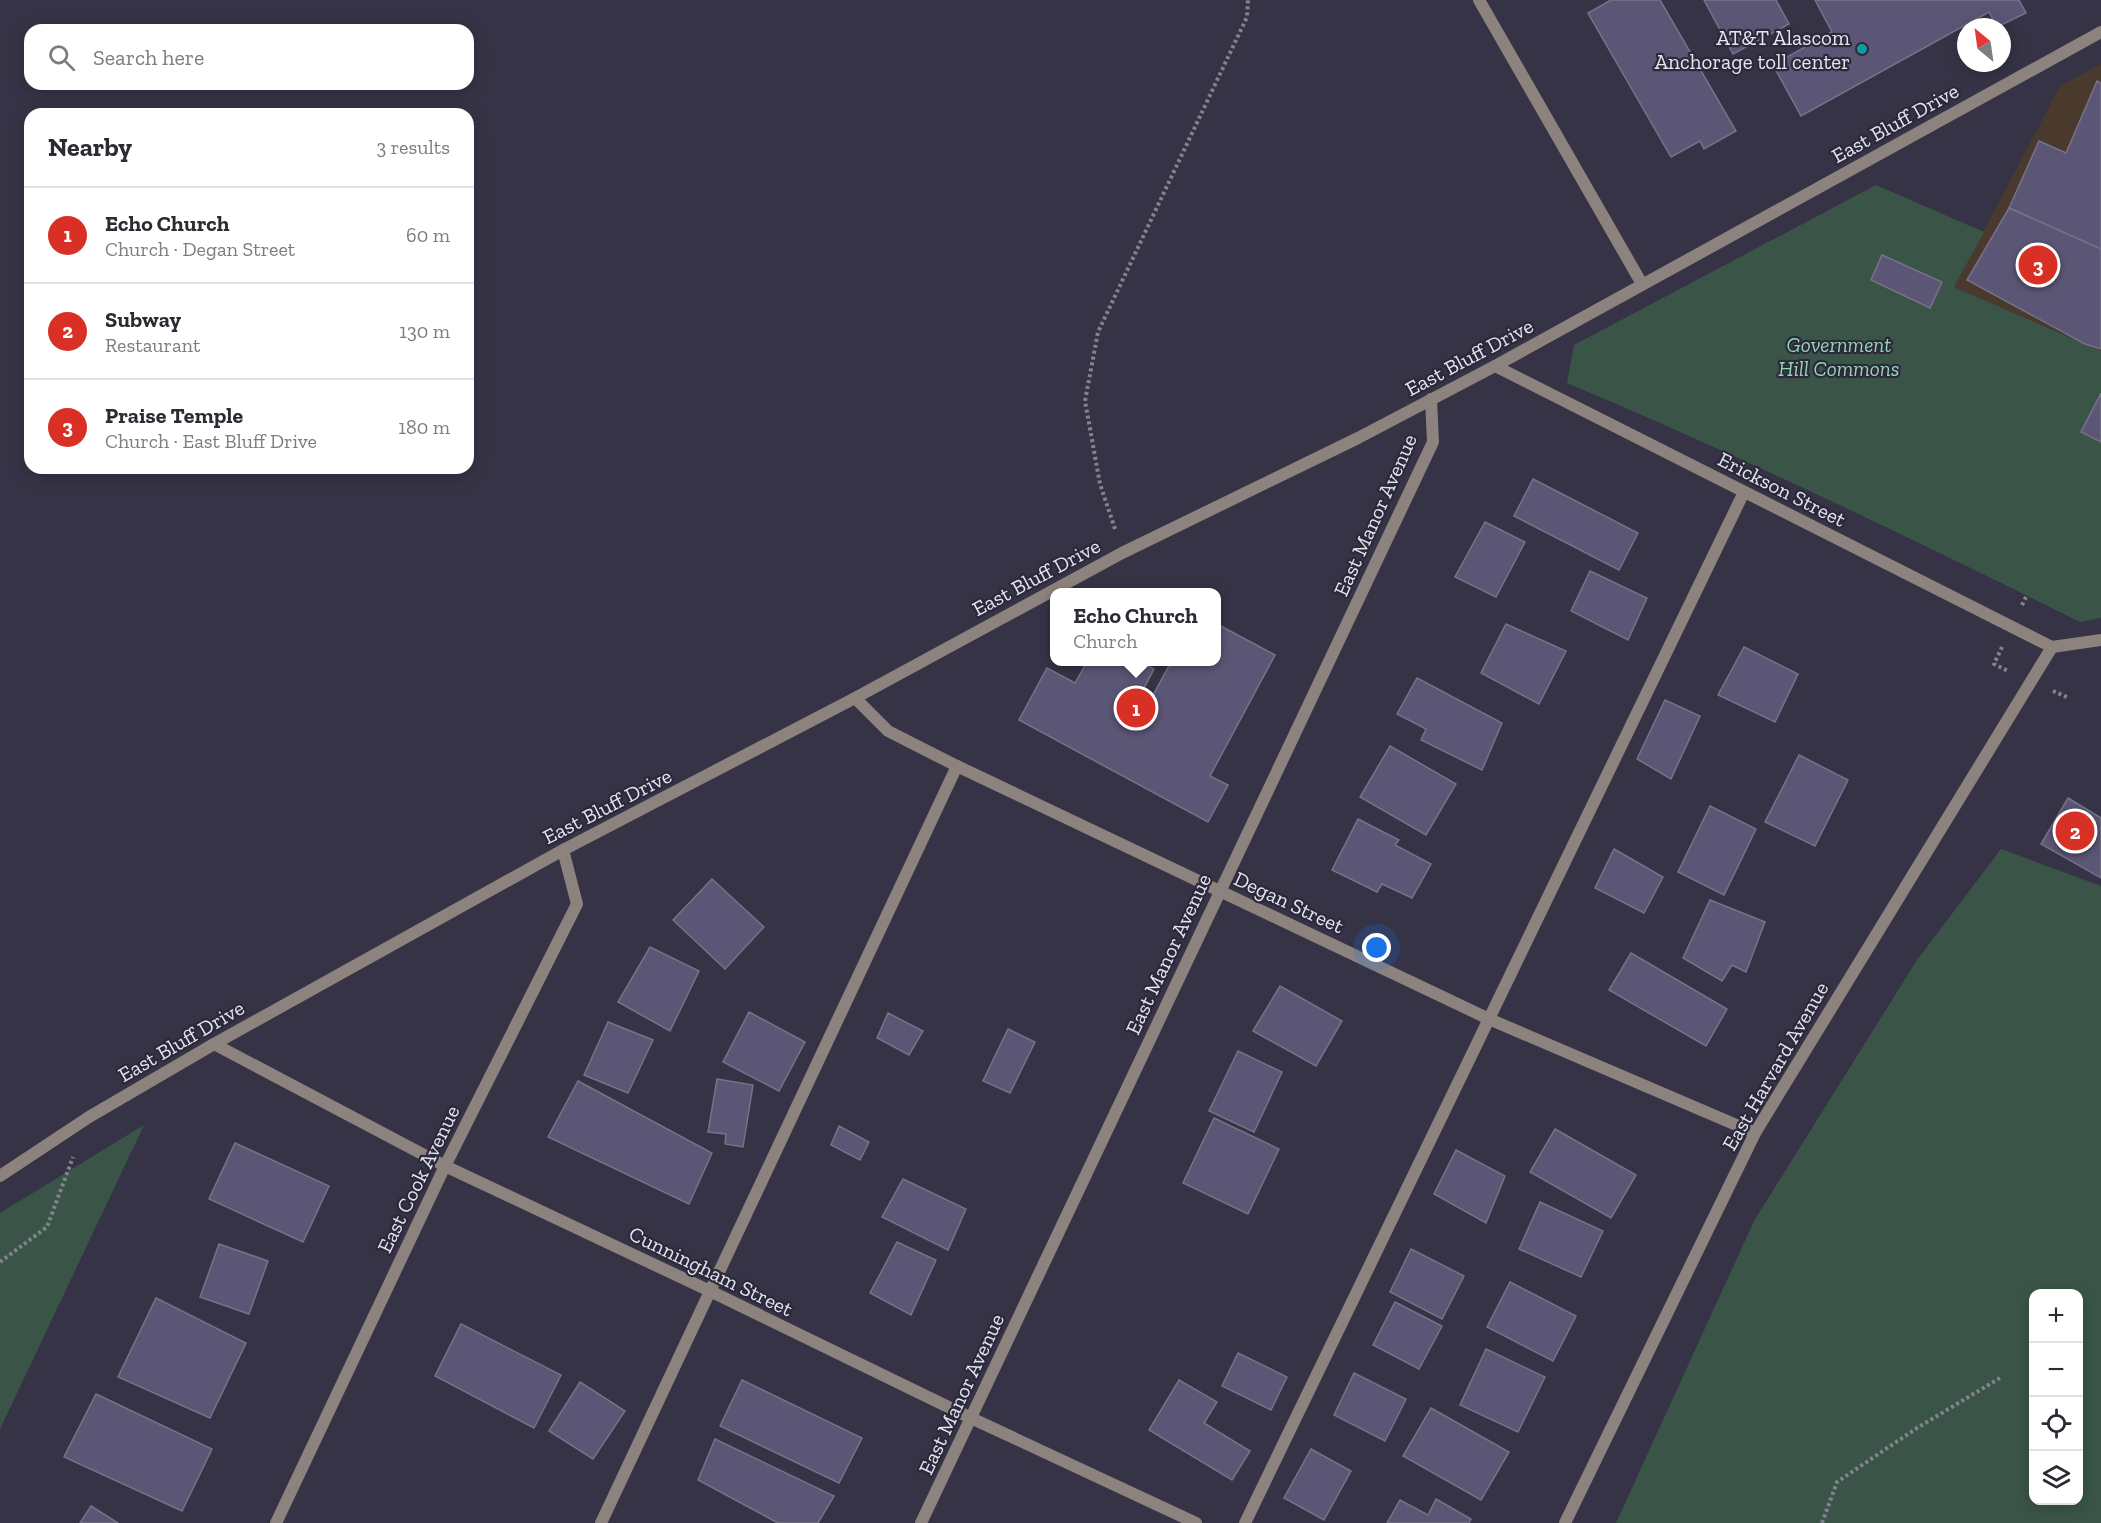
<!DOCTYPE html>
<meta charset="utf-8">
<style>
:root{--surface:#fff;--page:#f2f2f3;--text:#2b2b33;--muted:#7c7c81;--line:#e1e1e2;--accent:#d93025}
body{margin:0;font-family:"Zilla Slab",serif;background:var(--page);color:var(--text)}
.controls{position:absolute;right:18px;bottom:18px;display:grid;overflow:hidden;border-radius:12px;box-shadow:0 3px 15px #0003}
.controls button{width:54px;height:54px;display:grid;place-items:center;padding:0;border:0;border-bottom:2px solid var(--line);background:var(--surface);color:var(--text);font:30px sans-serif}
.compass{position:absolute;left:1957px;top:18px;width:54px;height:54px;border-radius:50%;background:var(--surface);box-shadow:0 3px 15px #0003;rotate:331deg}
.you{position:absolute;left:1377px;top:948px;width:21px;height:21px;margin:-15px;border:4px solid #fff;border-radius:50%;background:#1a73e8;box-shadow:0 0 0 9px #1a73e833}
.badge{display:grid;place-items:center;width:39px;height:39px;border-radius:50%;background:var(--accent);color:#fff;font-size:20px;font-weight:700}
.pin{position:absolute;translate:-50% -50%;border:3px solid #fff;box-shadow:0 2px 6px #0006}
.popup{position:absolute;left:1050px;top:588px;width:171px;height:78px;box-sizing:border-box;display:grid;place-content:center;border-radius:12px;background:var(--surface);filter:drop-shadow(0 2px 4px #0005);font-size:20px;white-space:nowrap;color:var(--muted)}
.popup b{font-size:22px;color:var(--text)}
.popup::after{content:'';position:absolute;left:50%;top:100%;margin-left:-12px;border:12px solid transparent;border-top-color:var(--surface)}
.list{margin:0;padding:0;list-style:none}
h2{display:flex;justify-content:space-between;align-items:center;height:78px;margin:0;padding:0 24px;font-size:26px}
h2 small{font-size:20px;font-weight:400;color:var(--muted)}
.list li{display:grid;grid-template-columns:39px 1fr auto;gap:18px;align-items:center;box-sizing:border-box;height:96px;padding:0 24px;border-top:2px solid var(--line)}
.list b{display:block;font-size:22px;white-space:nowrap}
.list p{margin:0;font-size:20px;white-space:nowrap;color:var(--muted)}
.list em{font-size:20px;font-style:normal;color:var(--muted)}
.icon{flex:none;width:33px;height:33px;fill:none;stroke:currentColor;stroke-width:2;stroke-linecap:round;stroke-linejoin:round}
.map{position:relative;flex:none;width:2101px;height:1523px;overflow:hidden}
.search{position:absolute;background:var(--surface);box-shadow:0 3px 15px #0003;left:24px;top:24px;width:450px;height:66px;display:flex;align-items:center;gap:15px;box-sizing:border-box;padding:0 21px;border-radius:18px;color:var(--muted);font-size:22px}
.panel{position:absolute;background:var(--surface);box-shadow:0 3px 15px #0003;left:24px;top:108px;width:450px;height:366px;border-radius:18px}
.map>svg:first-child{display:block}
.commercial{fill:#493a2d}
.green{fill:#3a5548;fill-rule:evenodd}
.building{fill:#5c5676;stroke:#767387;stroke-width:1.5}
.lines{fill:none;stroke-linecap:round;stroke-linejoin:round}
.path{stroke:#848392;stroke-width:4;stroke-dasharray:3 3;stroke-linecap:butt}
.service{stroke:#8d837e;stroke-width:12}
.minor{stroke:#8d837e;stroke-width:12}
.culture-dot{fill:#0f9aa8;stroke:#2b293a;stroke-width:2}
.labels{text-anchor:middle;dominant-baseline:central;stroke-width:4.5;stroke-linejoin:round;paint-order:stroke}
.poi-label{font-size:21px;fill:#e5e4f0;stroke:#2b293a;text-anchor:end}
.street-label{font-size:21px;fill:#e5e4f0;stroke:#2b293a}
.park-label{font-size:21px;font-style:italic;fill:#93d5b5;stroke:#2b293a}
</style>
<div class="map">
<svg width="2101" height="1523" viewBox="0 0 2101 1523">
<rect width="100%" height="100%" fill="#353345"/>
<!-- commercial -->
<polygon class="commercial" points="2101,64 2101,351 1954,287 2060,86"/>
<!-- green -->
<g class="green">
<path d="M1876,185L1984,232L1954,287L2101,351V618L2080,622C1911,538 1741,456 1567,383L1574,345Z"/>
<path d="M2001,849L2101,886V1523H1616L1754,1221L1917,960ZM2034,1294H2078V1500H2034Z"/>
<polygon points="144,1125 0,1429 0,1213"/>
</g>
<!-- building -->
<g class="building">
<polygon points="1611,0 1660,0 1736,131 1704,149 1700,141 1671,157 1588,13"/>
<polygon points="1704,0 1776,0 1789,24 1733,54"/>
<polygon points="1815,0 2019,0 2026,13 1997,27 1989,12 1801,116 1773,65 1832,32"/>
<polygon points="2097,81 2101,83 2101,249 2009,208 2039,141 2066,153"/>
<polygon points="2009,208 2101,249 2101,349 2085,344 1967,280"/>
<polygon points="1882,255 1942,282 1930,308 1871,280"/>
<polygon points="2101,393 2101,442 2081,432"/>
<polygon points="1533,479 1638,533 1619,570 1514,516"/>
<polygon points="1485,522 1525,542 1496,597 1455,577"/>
<polygon points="1590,571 1647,598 1628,640 1571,611"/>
<polygon points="1217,624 1275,655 1210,776 1228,785 1208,822 1019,720 1047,668 1075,683 1087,662 1141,662 1154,669 1142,692 1152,697 1171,662 1217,662"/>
<polygon points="1506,624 1566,651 1539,704 1481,673"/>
<polygon points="1744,647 1798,674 1775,722 1718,695"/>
<polygon points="1417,678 1502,723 1482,770 1421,740 1426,729 1397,714"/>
<polygon points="1665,700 1700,716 1671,779 1637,759"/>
<polygon points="1390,746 1456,784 1426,835 1360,797"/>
<polygon points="1799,755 1848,780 1815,846 1765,822"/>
<polygon points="2068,798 2101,818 2101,878 2041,844"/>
<polygon points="1710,806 1756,829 1724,895 1678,872"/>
<polygon points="1358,819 1399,840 1395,845 1431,864 1412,898 1382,884 1377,892 1332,870"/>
<polygon points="1614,849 1663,877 1644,913 1595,888"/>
<polygon points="712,879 764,927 725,969 673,920"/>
<polygon points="1710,900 1765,922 1746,972 1732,965 1722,981 1683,958"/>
<polygon points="650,947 699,971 670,1031 618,1002"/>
<polygon points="1631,953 1727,1009 1706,1046 1609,990"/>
<polygon points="1280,986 1342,1021 1316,1066 1253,1031"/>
<polygon points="749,1012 805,1042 779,1091 723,1062"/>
<polygon points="888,1013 923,1031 909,1055 877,1038"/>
<polygon points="608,1022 653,1040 628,1093 584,1075"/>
<polygon points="1008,1029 1035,1042 1010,1093 983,1081"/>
<polygon points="1238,1051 1282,1072 1254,1132 1209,1111"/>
<polygon points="717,1079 753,1085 743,1147 725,1144 726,1134 708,1132"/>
<polygon points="578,1081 712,1153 689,1204 548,1137"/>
<polygon points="1214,1118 1279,1149 1248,1214 1183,1183"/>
<polygon points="839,1126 869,1142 860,1160 831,1145"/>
<polygon points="1555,1129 1636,1175 1611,1218 1530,1172"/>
<polygon points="235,1143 329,1186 303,1242 209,1199"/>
<polygon points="1456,1150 1505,1176 1486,1223 1434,1194"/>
<polygon points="903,1179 966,1209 948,1250 882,1217"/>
<polygon points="1540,1202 1603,1231 1581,1277 1519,1249"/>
<polygon points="897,1242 936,1260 911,1315 870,1293"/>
<polygon points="219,1244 268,1261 249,1314 200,1297"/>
<polygon points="1411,1249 1464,1276 1442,1319 1390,1292"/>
<polygon points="1510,1282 1576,1316 1553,1361 1487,1327"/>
<polygon points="156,1298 246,1343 210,1418 118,1377"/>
<polygon points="1395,1302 1442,1326 1419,1369 1373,1345"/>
<polygon points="461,1324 561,1375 534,1428 435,1376"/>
<polygon points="1486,1349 1545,1377 1518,1432 1460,1405"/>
<polygon points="1238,1353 1287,1377 1271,1410 1222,1386"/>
<polygon points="1354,1373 1406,1399 1385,1441 1334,1415"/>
<polygon points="742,1380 862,1438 839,1483 720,1426"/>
<polygon points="1179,1380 1217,1402 1204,1423 1250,1451 1232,1480 1149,1430"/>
<polygon points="580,1382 625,1411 593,1459 549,1431"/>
<polygon points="96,1394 212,1449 182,1511 64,1457"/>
<polygon points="1431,1408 1509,1452 1481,1500 1403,1456"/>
<polygon points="715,1439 834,1496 818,1523 778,1523 698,1480"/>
<polygon points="1311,1449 1351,1471 1324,1520 1284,1498"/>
<polygon points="1436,1499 1471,1519 1469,1523 1387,1523 1400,1500 1428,1515"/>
<polygon points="91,1506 118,1523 80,1523"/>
</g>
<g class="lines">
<!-- path -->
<g class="path">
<polyline points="1115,529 1100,484 1085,401 1098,332 1247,17 1248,0"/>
<polyline points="2022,605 2026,597"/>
<polyline points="2002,647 1994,664 2008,671"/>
<polyline points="2053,691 2069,698"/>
<polyline points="0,1262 47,1227 73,1157"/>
<polyline points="1822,1523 1837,1482 1917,1428 2000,1378"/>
</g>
<!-- service -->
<g class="service">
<polyline points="1479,0 1642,284"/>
<polyline points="601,1523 957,766"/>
<polyline points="1245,1523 1744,492"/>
</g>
<!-- minor -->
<g class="minor">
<polyline points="1495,366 2052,647"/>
<polyline points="2052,647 2101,640"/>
<polyline points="855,698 888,731 957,766 1489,1019 1755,1133"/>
<polyline points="214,1044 445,1166 710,1291 971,1418 1196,1523"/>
<polyline points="0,1176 89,1117 214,1044 563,850 855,698 1122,553 1358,438 1495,366 2101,32"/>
<polyline points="276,1523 445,1166 577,904 563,850"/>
<polyline points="921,1523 1433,442 1431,399"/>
<polyline points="1565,1523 1755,1133 2052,647"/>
</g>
</g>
<!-- markers -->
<circle class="culture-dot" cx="1862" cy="49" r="6"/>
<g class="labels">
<!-- poi labels -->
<g class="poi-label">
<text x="1850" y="37">AT&amp;T Alascom<tspan x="1850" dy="24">Anchorage toll center</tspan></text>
</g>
<!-- street labels -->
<g class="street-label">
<text transform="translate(1895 123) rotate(-29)">East Bluff Drive</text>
<text transform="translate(1469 357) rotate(-28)">East Bluff Drive</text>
<text transform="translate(1782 489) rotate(27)">Erickson Street</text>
<text transform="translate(1375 515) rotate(-66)">East Manor Avenue</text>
<text transform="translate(1036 577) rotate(-28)">East Bluff Drive</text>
<text transform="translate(607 806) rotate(-27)">East Bluff Drive</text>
<text transform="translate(1289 902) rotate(25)">Degan Street</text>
<text transform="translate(1168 954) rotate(-65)">East Manor Avenue</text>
<text transform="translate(181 1041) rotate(-30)">East Bluff Drive</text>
<text transform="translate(1775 1066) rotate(-60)">East Harvard Avenue</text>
<text transform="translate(418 1179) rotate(-64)">East Cook Avenue</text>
<text transform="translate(711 1271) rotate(26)">Cunningham Street</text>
<text transform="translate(961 1394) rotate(-65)">East Manor Avenue</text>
</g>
<!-- park labels -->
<g class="park-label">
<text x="1839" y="344">Government<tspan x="1839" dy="24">Hill Commons</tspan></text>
</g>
</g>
</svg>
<div class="controls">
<button>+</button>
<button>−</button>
<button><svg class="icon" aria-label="locate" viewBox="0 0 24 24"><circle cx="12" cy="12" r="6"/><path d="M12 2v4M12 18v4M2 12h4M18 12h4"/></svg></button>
<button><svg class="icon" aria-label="layers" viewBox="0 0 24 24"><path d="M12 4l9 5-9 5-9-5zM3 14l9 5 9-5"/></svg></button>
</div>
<svg class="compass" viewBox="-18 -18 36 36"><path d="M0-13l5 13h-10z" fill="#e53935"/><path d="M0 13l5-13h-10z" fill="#7c7c81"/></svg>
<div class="you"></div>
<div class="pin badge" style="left:1136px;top:708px">1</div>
<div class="popup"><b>Echo Church</b>Church</div>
<div class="pin badge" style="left:2075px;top:831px">2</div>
<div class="pin badge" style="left:2038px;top:265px">3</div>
<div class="search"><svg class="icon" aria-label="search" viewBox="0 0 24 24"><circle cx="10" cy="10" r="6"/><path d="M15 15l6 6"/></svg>Search here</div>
<section class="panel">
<h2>Nearby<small>3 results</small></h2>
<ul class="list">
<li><span class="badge">1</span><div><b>Echo Church</b><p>Church · Degan Street</p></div><em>60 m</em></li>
<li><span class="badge">2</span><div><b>Subway</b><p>Restaurant</p></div><em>130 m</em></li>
<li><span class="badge">3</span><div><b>Praise Temple</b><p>Church · East Bluff Drive</p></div><em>180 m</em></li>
</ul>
</section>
</div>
